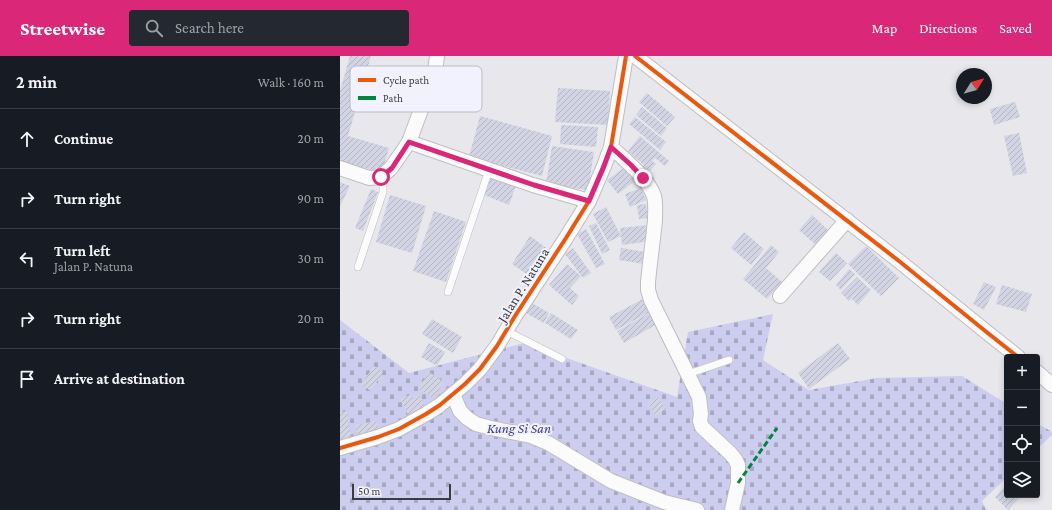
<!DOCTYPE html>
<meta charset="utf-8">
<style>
:root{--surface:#171b24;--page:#242831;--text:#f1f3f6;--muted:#9ea1a6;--line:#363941;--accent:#db2777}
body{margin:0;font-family:"Crimson Pro",serif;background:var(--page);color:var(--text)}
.controls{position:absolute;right:12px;bottom:12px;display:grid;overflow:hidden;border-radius:4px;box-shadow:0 2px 6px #0003}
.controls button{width:36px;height:36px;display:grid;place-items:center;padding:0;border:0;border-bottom:1px solid var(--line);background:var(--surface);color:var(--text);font:20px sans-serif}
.compass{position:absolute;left:616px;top:12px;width:36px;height:36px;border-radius:50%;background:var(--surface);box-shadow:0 2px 6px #0003;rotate:53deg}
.scale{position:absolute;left:12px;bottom:10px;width:99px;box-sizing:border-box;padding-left:4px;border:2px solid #3c3c40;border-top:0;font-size:11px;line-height:14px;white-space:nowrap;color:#3c3c40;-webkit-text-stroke:3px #f1f2fd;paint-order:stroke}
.stop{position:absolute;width:12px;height:12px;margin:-9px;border:3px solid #db2777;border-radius:50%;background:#fff}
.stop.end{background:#db2777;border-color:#fff;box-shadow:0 1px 4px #0008}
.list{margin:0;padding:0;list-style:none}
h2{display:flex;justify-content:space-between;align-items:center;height:52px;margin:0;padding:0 16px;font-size:17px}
h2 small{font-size:13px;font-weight:400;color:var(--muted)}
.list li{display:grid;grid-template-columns:26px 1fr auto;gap:12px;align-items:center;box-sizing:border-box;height:60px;padding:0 16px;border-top:1px solid var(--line)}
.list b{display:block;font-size:15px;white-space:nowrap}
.list p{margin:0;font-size:13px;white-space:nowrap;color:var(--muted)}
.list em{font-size:13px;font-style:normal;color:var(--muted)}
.icon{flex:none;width:22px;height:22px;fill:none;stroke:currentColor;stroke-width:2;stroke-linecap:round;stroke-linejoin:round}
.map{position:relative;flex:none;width:712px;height:454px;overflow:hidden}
header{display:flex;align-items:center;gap:24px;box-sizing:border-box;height:56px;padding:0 20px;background:var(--accent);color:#fff}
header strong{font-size:19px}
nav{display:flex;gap:22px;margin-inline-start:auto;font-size:14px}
.search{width:280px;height:36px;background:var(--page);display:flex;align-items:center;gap:10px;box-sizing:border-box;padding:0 14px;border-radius:4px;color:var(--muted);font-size:15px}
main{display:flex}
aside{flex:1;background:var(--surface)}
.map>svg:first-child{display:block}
.cemetery{fill:url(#cemetery-stones)}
.building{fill:url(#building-hatch)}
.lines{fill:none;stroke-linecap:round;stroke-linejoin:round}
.lane-casing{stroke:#bebec2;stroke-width:8}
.street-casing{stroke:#bebec2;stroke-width:16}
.lane{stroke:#fbfbfc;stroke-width:7}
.street{stroke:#fbfbfc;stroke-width:14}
.quiet{stroke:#00873e;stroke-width:3;stroke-dasharray:6 3;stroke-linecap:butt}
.cycleway-casing{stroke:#f1f2fd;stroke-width:6}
.cycleway{stroke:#e8590c;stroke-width:4}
.route{stroke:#db2777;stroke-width:5}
.labels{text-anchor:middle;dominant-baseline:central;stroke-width:4;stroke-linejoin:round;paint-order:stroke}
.street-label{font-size:14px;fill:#3c3c40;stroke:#f1f2fd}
.park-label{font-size:14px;font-style:italic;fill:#43399b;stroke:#f1f2fd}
.key{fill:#f1f2fd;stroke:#bbbbc4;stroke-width:1}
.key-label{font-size:11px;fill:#3c3c40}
</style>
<header>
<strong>Streetwise</strong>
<div class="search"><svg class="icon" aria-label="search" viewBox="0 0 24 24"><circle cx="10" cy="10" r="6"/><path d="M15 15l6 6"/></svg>Search here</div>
<nav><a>Map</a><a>Directions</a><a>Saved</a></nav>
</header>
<main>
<aside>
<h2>2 min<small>Walk · 160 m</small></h2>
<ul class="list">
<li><svg class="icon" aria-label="ahead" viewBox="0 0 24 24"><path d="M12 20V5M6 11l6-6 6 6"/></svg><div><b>Continue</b></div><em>20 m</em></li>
<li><svg class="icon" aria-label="right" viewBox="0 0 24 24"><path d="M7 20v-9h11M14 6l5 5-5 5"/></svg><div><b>Turn right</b></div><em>90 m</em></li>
<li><svg class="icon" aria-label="left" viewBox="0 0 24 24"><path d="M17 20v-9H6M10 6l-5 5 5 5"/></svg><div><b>Turn left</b><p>Jalan P. Natuna</p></div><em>30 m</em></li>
<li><svg class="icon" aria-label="right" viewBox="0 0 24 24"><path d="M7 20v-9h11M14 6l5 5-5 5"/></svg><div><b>Turn right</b></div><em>20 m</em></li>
<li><svg class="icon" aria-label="arrive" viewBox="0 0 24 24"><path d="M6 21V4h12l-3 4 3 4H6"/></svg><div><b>Arrive at destination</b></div></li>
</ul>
</aside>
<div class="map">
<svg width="712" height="454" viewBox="0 0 712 454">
<defs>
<pattern id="cemetery-stones" width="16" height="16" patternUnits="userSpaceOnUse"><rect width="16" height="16" fill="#cdceef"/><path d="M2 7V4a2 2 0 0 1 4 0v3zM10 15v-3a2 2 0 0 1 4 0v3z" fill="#a8a8c3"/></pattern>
<pattern id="building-hatch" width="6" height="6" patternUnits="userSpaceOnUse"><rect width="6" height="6" fill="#d2d3e3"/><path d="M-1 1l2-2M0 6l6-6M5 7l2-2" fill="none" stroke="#b5b6c4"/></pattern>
</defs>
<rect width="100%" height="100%" fill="#e7e7ec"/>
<!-- cemetery -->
<g class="cemetery">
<polygon points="433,258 423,304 469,334 537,322 622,320 667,348 667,421 642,445 646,454 0,454 0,264 69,317 184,287 337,341 348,276"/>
<polygon points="697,367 712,376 712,379 697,393"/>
</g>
<!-- building -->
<g class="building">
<polygon points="10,0 31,0 8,80 49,92 42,117 0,105 0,35"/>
<polygon points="218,32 270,35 268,69 215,66"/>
<polygon points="307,37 335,61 327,70 299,46"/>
<polygon points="675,46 680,61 654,69 650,53"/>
<polygon points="302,51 327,72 321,80 296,59"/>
<polygon points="140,60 212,80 202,120 129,101"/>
<polygon points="295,61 326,86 320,94 289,68"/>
<polygon points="221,69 258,71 256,91 220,88"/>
<polygon points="679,77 687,117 673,120 664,80"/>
<polygon points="300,80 329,105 325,110 315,102 312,105 316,108 306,119 300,114 304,109 288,95"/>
<polygon points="212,90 254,96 248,134 206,128"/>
<polygon points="285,111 295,125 278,138 267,124"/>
<polygon points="151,120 176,130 169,149 144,139"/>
<polygon points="0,126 10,130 0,150"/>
<polygon points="301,132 306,144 290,151 285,138"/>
<polygon points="31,133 38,136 23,175 15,172"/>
<polygon points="50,139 86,150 72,197 36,186"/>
<polygon points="306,148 308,162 299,163 297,149"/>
<polygon points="266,151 281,180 268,186 253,158"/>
<polygon points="94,155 126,166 106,226 73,215"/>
<polygon points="472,159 489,175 476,189 459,174"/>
<polygon points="256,167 270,194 262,198 249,170"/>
<polygon points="309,169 311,185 282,189 280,172"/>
<polygon points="246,173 265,208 256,212 237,178"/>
<polygon points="404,176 424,193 411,209 391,192"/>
<polygon points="190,180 209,194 191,221 172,208"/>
<polygon points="431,189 439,196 426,212 442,226 427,243 403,223"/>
<polygon points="526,190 559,222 541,240 508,208"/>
<polygon points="233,192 251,217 243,222 225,198"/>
<polygon points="281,192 305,196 304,208 279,204"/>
<polygon points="496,197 507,207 490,225 479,216"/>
<polygon points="227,208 241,220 230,232 239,240 232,249 209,229"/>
<polygon points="509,213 515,218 501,234 496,229"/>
<polygon points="517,221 531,234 518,249 512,243 520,233 509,245 501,237"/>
<polygon points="644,226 656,231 644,254 633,248"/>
<polygon points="662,229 692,238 686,256 656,248"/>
<polygon points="303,243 310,256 276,274 269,261"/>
<polygon points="192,247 209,257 204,267 186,257"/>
<polygon points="311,256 317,268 284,287 277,275"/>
<polygon points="211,257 238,274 231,283 205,267"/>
<polygon points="92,263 122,281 113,297 82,278"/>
<polygon points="89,287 105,296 97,310 81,301"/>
<polygon points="498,287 510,303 469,333 458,317"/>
<polygon points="34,310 43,316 31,335 21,329"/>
<polygon points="89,316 104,326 93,342 78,332"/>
<polygon points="71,338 73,341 79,338 85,350 68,359 60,343"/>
<polygon points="318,341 326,353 316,360 308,347"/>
<polygon points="7,355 11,383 1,384 0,375 0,356"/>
<polygon points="36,364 39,374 19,380 15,370"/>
<polygon points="667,428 667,439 682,439 668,454 655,441"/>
</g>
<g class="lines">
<defs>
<g id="lane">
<polyline points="18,211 43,136 43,128 41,121"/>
<polyline points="108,236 149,114"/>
<polyline points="167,275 222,303"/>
<polyline points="348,318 389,304"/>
</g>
<g id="street">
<polyline points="295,0 559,205 644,274 678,301"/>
<polyline points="69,86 193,129 249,145"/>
<path d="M271,91C285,104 307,121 314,140C316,148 315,156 315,164C313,185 310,205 308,226V234L311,244L359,341L361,358L360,365L362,371L390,397L395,403L398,409V427L392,454"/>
<polyline points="0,112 29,122 41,121 51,112 69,86 95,16 97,0"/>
<polyline points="440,240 507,164"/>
<polyline points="697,316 712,329"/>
<polyline points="113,338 120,355 127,362 136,368 151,372 191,380 208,387 271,425 324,446 357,454"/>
<polyline points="0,392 38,381 59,373 86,358 100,349 125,328 140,313 157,290 175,260 226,182 249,145 264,110 271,91 286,0"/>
</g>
</defs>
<!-- lane casing -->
<use href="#lane" class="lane-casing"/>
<!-- street casing -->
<use href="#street" class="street-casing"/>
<!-- lane -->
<use href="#lane" class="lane"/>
<!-- street -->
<use href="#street" class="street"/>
<!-- quiet -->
<polyline class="quiet" points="398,427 437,372"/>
<defs>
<g id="cycleway">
<polyline points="295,0 559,205 644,274 678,301"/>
<polyline points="0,392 38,381 59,373 86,358 100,349 125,328 140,313 157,290 175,260 226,182 249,145 264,110 271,91 286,0"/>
</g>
</defs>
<!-- cycleway casing -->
<use href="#cycleway" class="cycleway-casing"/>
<!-- cycleway -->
<use href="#cycleway" class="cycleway"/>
</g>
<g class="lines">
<!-- route -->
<polyline class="route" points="41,121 52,112 69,86 194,129 249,145 264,110 271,91 291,109 303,122"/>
</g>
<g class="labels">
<!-- street labels -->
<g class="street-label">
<text transform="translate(183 229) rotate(-58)">Jalan P. Natuna</text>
</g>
<!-- park labels -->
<g class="park-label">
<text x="179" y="372">Kung Si San</text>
</g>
</g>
<!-- legend -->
<rect x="10" y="10" width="132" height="46" rx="6" class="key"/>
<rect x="18" y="22" width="18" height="4" fill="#e8590c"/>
<rect x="18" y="40" width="18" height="4" fill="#00873e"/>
<g class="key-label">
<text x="43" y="28">Cycle path</text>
<text x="43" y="46">Path</text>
</g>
</svg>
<div class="controls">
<button>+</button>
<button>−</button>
<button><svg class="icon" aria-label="locate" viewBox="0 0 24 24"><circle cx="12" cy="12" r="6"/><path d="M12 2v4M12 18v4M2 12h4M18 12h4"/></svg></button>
<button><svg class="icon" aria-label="layers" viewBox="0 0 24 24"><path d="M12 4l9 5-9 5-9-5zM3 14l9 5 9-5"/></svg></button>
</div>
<svg class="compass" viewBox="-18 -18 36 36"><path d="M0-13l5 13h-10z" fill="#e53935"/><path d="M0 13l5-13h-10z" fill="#9ea1a6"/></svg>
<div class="scale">50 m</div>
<div class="stop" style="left:41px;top:121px"></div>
<div class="stop end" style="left:303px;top:122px"></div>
</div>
</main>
